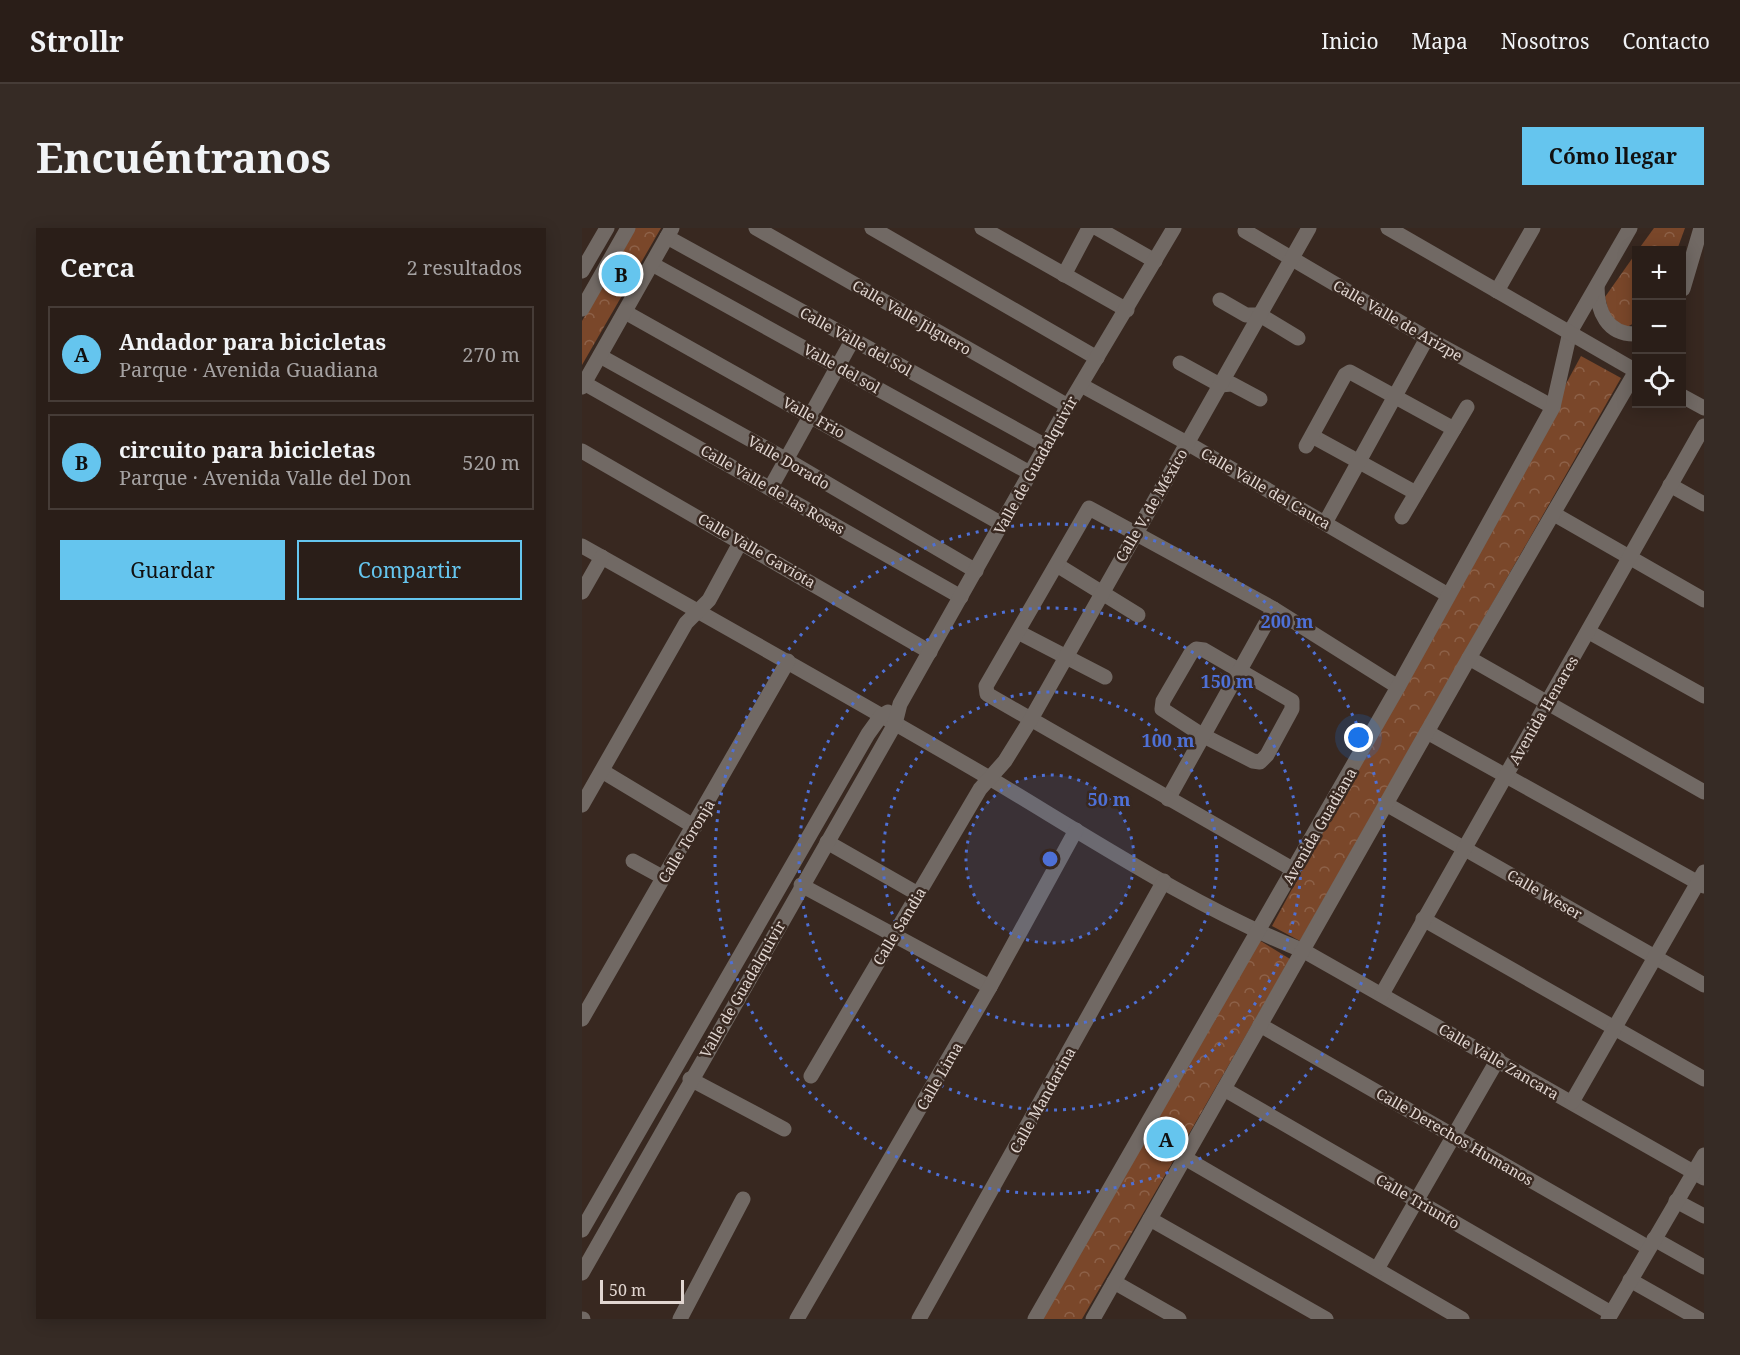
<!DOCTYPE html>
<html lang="es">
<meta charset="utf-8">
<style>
:root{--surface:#2a1e18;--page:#362b25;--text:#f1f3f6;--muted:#a5a2a2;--line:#463c37;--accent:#65c5ee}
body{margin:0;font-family:"Noto Serif",serif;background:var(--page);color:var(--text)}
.controls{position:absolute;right:18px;top:18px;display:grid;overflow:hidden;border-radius:0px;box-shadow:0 3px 15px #0003}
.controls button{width:54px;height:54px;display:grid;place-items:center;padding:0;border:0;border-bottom:2px solid var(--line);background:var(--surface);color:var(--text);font:30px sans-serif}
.scale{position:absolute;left:18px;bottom:15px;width:84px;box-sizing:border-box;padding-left:6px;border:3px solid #e1d6d1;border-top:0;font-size:16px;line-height:21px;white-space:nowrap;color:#e1d6d1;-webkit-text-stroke:4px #382820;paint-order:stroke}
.you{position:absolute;left:777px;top:510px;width:21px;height:21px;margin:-15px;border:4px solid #fff;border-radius:50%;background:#1a73e8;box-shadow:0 0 0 9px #1a73e833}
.badge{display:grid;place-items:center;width:39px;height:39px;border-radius:50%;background:var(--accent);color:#111;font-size:20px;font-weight:700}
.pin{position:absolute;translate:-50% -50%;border:3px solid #fff;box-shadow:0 2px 6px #0006}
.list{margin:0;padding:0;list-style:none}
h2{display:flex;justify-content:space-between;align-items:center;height:78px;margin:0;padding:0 24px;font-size:26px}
h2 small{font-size:20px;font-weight:400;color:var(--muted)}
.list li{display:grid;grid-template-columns:39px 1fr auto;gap:18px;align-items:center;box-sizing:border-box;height:96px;margin:0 12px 12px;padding:0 12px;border:2px solid var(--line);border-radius:0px}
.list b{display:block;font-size:22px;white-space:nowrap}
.list p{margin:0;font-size:20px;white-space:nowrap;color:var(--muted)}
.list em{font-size:20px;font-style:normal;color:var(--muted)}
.actions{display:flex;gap:12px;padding:18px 24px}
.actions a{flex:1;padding:14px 0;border:2px solid var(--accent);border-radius:0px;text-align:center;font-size:21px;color:var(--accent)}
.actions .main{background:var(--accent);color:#111}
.icon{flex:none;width:33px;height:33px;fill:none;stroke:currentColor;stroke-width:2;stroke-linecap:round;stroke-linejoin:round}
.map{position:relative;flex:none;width:1122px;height:1091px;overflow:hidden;border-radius:0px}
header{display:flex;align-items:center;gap:36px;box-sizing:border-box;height:84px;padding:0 30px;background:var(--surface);border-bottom:2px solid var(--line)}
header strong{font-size:28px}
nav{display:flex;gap:33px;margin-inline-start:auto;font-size:21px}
.intro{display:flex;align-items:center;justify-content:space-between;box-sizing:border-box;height:144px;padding:0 36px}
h1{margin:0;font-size:42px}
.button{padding:15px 27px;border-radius:0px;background:var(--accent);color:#111;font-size:21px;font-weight:700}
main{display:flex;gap:36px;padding:0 36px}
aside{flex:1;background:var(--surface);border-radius:0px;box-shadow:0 3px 15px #0003}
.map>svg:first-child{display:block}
.forest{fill:url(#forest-crowns)}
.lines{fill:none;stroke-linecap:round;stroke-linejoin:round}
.minor{stroke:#716964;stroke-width:15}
.ring{fill:none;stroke:#4e70d6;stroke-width:3;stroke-dasharray:3 6}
.labels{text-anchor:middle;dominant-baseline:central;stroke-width:5;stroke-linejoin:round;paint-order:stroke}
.street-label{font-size:15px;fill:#e1d6d1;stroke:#382820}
.centre{fill:#4e70d6;stroke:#382820;stroke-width:3}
.ring-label{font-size:18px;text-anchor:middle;font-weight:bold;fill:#4e70d6;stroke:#382820;stroke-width:5;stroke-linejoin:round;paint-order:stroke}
</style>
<header>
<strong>Strollr</strong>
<nav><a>Inicio</a><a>Mapa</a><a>Nosotros</a><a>Contacto</a></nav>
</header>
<div class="intro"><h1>Encuéntranos</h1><a class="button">Cómo llegar</a></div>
<main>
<aside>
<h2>Cerca<small>2 resultados</small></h2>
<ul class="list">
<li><span class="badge">A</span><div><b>Andador para bicicletas</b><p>Parque · Avenida Guadiana</p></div><em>270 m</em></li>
<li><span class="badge">B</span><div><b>circuito para bicicletas</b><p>Parque · Avenida Valle del Don</p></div><em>520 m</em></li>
</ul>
<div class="actions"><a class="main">Guardar</a><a>Compartir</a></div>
</aside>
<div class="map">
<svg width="1122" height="1091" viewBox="0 0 1122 1091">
<defs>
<pattern id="forest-crowns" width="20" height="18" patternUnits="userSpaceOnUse" patternTransform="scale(1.5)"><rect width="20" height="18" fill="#7a472a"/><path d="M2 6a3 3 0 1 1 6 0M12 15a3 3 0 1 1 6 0" fill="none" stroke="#8d6148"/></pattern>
</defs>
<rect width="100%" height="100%" fill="#382820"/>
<!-- forest -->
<g class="forest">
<polygon points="53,0 79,0 0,137 0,93"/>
<polygon points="1072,0 1103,0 1095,22 1056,22"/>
<polygon points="1054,25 1054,94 1045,99 1029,93 1023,69"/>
<polygon points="999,128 1039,150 718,713 690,698"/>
<polygon points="677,712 708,731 500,1091 460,1091"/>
</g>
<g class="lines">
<!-- minor -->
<g class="minor">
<polyline points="174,0 486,178"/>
<polyline points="290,0 515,130"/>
<polyline points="400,0 545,82"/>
<polyline points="515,0 573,33"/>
<polyline points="663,3 845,110 971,179"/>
<polyline points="85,9 464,218"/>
<polyline points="70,36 448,245"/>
<polyline points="0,43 25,0"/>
<polyline points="482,47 507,0"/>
<path d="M1015,58C1015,83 1025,107 1054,106"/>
<polyline points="1101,61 1119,0"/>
<polyline points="915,63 951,0"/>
<polyline points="638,72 664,87 678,87 716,110"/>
<polyline points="0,81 46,0"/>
<polyline points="43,84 420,296"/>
<polyline points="18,128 205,232 394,343"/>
<polyline points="598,135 638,157 650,156 678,171"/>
<polyline points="2,155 379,369"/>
<polyline points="499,157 605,215 866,367"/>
<polyline points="0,159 90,0"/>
<polyline points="1100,168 1122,180"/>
<polyline points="730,208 834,265"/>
<polyline points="724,218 763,147 768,144 872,201"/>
<polyline points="0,223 348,424"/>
<polyline points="1088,257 1122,276"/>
<polyline points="189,259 271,111"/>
<polyline points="972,286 1122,372"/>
<polyline points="820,289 885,179"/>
<polyline points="743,295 845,110"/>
<path d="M0,318C137,395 274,472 409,551C511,612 612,679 722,723L1122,950"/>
<polyline points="475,337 556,387"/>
<polyline points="0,364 20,329"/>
<polyline points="436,404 523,449"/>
<polyline points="1007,404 1122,468"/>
<polygon points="614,421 622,422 710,473 710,481 685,527 678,534 671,533 620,507 580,481 581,473 609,425"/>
<polyline points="887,430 1122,564"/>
<polyline points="845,504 1122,658"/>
<polyline points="20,543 113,599"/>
<polyline points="586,571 692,381"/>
<polyline points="804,576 1122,757"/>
<polyline points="0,577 104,395 127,372 159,313"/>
<polyline points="245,614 336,666"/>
<polyline points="51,633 82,650"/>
<polyline points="712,642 405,466 404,458 507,280 692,381 816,459"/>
<polyline points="219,657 408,759"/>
<polyline points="841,691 1122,851"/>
<polyline points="800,766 1122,198"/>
<polyline points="0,791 206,433"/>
<polyline points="678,797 1067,1020"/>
<polyline points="229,848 398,561 423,533 449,491 727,0"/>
<polyline points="108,851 202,901"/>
<polyline points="642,861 1029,1085"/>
<polyline points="990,874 1122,644"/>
<polyline points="603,930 880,1091"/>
<polyline points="1094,973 1122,988"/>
<polyline points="568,991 744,1091"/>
<polyline points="0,1002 286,506 299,488 306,484"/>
<polyline points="1072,1011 1122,1039"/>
<polyline points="795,1041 916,831"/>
<polyline points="0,1045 313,496 318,476 486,178 592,0"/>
<polyline points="1048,1052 1117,1091"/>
<polyline points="532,1054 597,1091"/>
<polyline points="0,1091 1,1091"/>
<polyline points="98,1091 161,971"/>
<polyline points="215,1091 408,759 494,602"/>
<polyline points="337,1091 582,653"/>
<polyline points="453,1091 816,459 971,179 988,104 1048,0"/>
<polyline points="511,1091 887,430 1054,143 806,0"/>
<polyline points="1026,1091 1122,927"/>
</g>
</g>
<!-- distance rings -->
<circle cx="468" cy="631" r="84" fill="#4e70d6" fill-opacity=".12"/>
<g class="ring">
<circle cx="468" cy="631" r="84"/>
<circle cx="468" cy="631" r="167"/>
<circle cx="468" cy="631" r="251"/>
<circle cx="468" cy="631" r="335"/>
</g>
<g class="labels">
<!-- street labels -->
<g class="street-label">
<text transform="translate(330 89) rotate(30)">Calle Valle Jilguero</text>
<text transform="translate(816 92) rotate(30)">Calle Valle de Arizpe</text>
<text transform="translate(274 113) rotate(29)">Calle Valle del Sol</text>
<text transform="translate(260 140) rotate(29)">Valle del sol</text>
<text transform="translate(232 189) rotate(29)">Valle Frio</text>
<text transform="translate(207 234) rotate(30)">Valle Dorado</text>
<text transform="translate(453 237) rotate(-61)">Valle de Guadalquivir</text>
<text transform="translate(684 260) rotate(30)">Calle Valle del Cauca</text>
<text transform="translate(191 261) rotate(30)">Calle Valle de las Rosas</text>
<text transform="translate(569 277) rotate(-60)">Calle V. de México</text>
<text transform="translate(175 322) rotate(30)">Calle Valle Gaviota</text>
<text transform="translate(961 482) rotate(-60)">Avenida Henares</text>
<text transform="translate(737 598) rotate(-60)">Avenida Guadiana</text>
<text transform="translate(104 613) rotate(-59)">Calle Toronja</text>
<text transform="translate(963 666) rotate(30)">Calle Weser</text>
<text transform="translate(317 698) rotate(-59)">Calle Sandia</text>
<text transform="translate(160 761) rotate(-60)">Valle de Guadalquivir</text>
<text transform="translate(917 833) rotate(30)">Calle Valle Zancara</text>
<text transform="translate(357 848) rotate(-60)">Calle Lima</text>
<text transform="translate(460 872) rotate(-61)">Calle Mandarina</text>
<text transform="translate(873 908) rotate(30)">Calle Derechos Humanos</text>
<text transform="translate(836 973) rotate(30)">Calle Triunfo</text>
</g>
</g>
<circle cx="468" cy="631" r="9" class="centre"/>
<g class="ring-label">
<text x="705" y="400">200 m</text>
<text x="645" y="460">150 m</text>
<text x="586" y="519">100 m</text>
<text x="527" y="578">50 m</text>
</g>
</svg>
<div class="controls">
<button>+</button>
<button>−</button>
<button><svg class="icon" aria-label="locate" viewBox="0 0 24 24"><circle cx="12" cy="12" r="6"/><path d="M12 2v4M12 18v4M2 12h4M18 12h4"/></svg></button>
</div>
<div class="scale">50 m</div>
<div class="you"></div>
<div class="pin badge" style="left:584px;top:911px">A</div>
<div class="pin badge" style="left:39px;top:46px">B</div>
</div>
</main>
